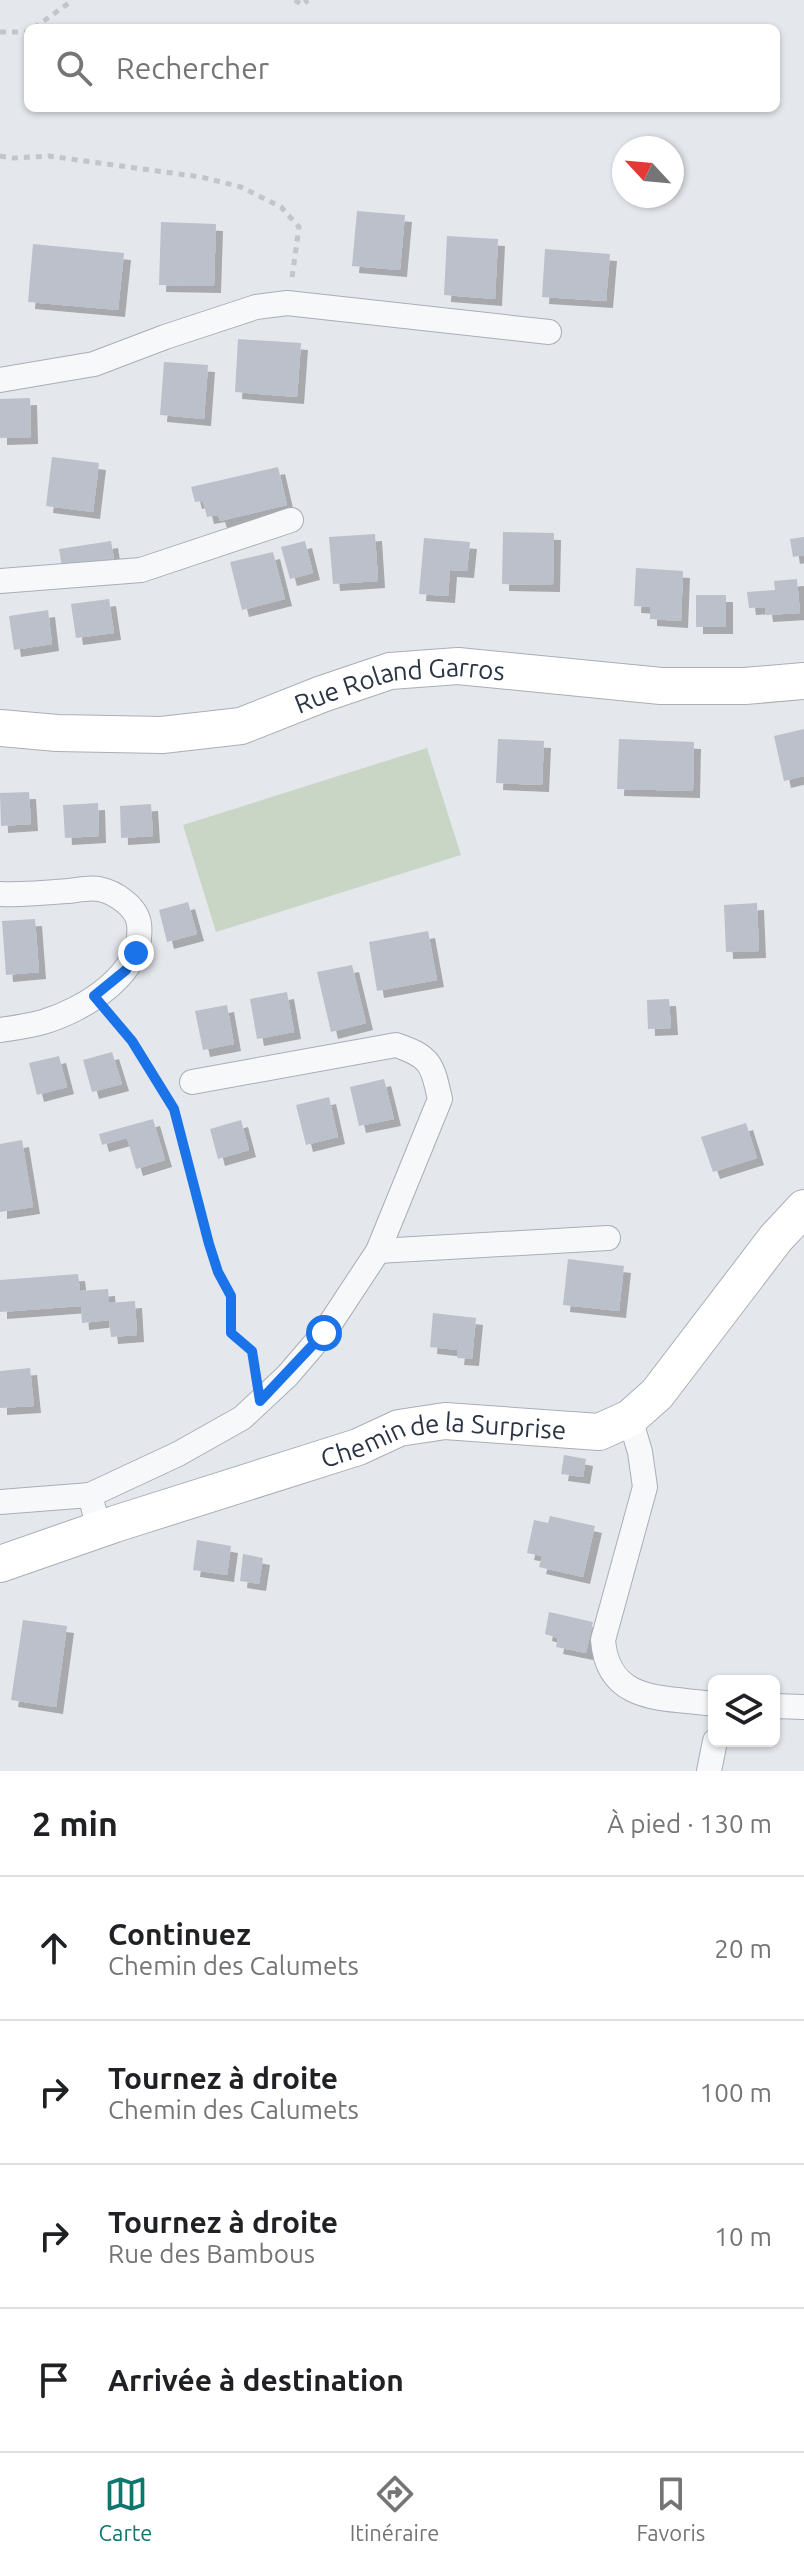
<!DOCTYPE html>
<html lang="fr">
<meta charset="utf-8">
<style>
:root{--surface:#fff;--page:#f2f2f2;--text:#202124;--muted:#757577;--line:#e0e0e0;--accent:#0f766e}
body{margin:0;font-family:Ubuntu,sans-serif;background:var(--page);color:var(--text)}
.controls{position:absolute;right:24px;bottom:24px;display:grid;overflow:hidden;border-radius:12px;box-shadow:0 2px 6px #0004}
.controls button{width:72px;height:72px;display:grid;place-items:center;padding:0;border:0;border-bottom:2px solid var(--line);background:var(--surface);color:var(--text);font:40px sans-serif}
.compass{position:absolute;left:612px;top:136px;width:72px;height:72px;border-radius:50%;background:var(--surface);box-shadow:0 2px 6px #0004;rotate:296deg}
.stop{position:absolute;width:24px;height:24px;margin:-18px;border:6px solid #1a73e8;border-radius:50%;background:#fff}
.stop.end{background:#1a73e8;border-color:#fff;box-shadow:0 2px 8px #0008}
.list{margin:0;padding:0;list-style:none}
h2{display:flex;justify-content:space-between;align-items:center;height:104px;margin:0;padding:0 32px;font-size:34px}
h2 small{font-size:26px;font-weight:400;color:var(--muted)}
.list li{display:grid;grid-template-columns:52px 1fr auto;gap:24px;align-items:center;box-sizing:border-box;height:144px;padding:0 32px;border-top:2px solid var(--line)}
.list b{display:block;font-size:30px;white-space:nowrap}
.list p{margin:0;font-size:26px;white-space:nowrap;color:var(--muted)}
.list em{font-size:26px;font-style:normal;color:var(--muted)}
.icon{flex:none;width:44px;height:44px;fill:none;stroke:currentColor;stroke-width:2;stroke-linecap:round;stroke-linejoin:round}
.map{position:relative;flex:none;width:804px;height:1771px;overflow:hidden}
.search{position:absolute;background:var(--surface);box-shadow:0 2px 6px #0004;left:24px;right:24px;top:24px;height:88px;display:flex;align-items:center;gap:20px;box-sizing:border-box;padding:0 28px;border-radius:12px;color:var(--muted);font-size:30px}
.sheet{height:680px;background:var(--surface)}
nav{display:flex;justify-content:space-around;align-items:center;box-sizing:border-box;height:112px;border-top:2px solid var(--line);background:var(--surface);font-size:22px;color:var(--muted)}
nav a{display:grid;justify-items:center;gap:4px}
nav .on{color:var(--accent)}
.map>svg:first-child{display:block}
.green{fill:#c9d6c5}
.building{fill:#bbc0ca;filter:url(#shadow)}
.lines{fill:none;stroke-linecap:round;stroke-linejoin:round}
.minor-casing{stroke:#a9aeb7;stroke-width:26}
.secondary-casing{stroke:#a9aeb7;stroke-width:38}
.path{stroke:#c2c5cb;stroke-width:5;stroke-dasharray:6 6;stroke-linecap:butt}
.minor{stroke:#f7f8fa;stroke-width:24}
.secondary{stroke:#fff;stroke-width:36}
.route{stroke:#1a73e8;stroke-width:10}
.labels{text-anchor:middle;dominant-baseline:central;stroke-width:6;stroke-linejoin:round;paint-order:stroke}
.street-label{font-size:26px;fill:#2b3445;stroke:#f4f6f9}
</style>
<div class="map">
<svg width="804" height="1771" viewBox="0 0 804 1771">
<defs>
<filter id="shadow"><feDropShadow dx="7" dy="7" stdDeviation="0" flood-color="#0004"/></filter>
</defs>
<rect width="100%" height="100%" fill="#e4e7ec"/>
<!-- green -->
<polygon class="green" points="427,748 461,855 216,932 183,825"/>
<!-- building -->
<g class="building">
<polygon points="357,211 405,215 400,270 352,266"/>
<polygon points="161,222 216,224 214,286 159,285"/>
<polygon points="447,236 498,239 495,299 444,295"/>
<polygon points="33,244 124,253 118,310 28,302"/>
<polygon points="545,249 610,254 606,301 542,297"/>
<polygon points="238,339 301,343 297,397 235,392"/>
<polygon points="164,362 208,365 204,419 160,415"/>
<polygon points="30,398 31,437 0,438 0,399"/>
<polygon points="52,457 99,463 93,512 46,506"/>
<polygon points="278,467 287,505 220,521 218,515 207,517 203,501 195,502 191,487"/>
<polygon points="503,532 554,533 553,585 502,584"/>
<polygon points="375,534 378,581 333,584 329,537"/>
<polygon points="804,537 804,555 793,557 790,539"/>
<polygon points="424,538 470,542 467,571 450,570 448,596 419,594"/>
<polygon points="111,541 114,560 62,567 59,549"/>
<polygon points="305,541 313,573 290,579 281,547"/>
<polygon points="273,552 285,599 242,610 230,562"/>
<polygon points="636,568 683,571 681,621 650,619 650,607 634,606"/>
<polygon points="797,579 800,613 766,615 765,607 749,608 747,592 775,590 774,581"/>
<rect x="696" y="595" width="30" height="32"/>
<polygon points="109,599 114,633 76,638 71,604"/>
<polygon points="48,610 52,644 14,650 9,616"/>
<polygon points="804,729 804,776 784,781 774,736"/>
<polygon points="498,739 544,741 542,785 496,783"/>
<polygon points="619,739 694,742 693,791 617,789"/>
<polygon points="29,792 31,824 1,826 0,793"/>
<polygon points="98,803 99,836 65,838 63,805"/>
<polygon points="151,804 153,836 121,838 120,806"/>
<polygon points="188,902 197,934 167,942 159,910"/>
<polygon points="757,903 759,951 726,952 724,905"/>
<polygon points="35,919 39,972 6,975 2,921"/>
<polygon points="428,931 437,980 377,991 369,942"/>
<polygon points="352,965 366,1023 331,1032 317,972"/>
<polygon points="287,992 294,1032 257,1039 250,999"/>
<polygon points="669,999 671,1028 648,1029 647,1000"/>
<polygon points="227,1005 234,1044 203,1050 195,1011"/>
<polygon points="112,1052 122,1084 92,1092 83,1060"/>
<polygon points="59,1056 67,1087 37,1095 29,1063"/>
<polygon points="384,1079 394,1119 359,1126 350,1087"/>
<polygon points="329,1097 338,1137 306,1145 296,1105"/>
<polygon points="153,1119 165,1160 136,1169 127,1138 102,1145 99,1134"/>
<polygon points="241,1120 249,1150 218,1159 210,1129"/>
<polygon points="746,1123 757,1158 713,1172 701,1137"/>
<polygon points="22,1140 33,1207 0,1212 0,1144"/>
<polygon points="568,1259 624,1266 619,1311 563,1305"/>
<polygon points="78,1274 80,1291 108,1289 109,1303 135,1301 137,1335 111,1337 109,1320 82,1323 81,1306 0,1312 0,1280"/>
<polygon points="433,1313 476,1318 472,1359 457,1358 458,1350 430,1347"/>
<polygon points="30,1368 34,1406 0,1408 0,1371"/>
<polygon points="564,1455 586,1459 583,1477 561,1474"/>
<polygon points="550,1516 595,1526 583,1577 539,1567 542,1556 527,1553 534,1520 548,1523"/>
<polygon points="197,1540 231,1546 227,1575 193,1570"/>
<polygon points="243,1554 263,1558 259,1584 240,1581"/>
<polygon points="549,1612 593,1622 586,1653 556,1647 558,1638 545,1634"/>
<polygon points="23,1620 67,1626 56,1707 11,1700"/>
</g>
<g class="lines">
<defs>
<g id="minor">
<polyline points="0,380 94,364 165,337 256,307 287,303 549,332"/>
<polyline points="0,581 141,570 291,520"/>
<path d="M0,894C23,895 45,893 68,891C77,890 90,887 99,889C115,892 137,907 139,924C145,973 84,1010 43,1022C29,1026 14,1028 0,1030"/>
<polyline points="378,1251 608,1238"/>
<path d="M630,1418L640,1452L645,1487L603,1640C608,1704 664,1697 714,1704"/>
<polyline points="0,1502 90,1495"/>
<path d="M99,1529L90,1495L178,1454L242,1418L287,1376L324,1333L378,1251L440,1099C432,1064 431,1057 396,1045L192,1082"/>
<polyline points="774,1706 804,1707"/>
<polyline points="709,1771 715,1741"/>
</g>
<g id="secondary">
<path id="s1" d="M0,728L57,733L162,735L241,726L322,694L390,671L458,666L661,686H745L804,681"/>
<path id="s2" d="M0,1564L115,1524L358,1447L399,1428L445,1421L599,1432L630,1418L657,1394L776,1238L804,1208"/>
</g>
</defs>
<!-- minor casing -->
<use href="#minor" class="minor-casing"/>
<!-- secondary casing -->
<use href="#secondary" class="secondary-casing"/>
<!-- path -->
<g class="path">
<polyline points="295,0 302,5 308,0"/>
<polyline points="34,28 73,0"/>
<polyline points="0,32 28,32"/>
<polyline points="0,156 13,158 49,156 201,177 241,187 281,207 299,227 292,278"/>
<polyline points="113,1017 132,1041 174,1109 209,1244 218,1272 231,1296 231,1333 252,1351 254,1370"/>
</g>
<!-- minor -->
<use href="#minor" class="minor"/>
<!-- secondary -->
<use href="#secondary" class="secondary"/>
</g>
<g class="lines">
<!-- route -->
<polyline class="route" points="136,953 126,970 94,996 132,1041 174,1109 209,1244 218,1272 231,1296 231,1333 252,1351 260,1401 324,1333"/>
</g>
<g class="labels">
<!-- street labels -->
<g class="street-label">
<text stroke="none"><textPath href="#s1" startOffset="408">Rue Roland Garros</textPath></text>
<text stroke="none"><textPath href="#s2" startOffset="464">Chemin de la Surprise</textPath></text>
</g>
</g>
</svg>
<div class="controls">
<button><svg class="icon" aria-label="layers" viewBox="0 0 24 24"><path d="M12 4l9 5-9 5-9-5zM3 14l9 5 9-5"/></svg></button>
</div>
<svg class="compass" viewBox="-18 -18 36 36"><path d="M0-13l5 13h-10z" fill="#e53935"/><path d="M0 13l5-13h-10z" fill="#757577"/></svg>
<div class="stop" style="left:324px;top:1333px"></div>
<div class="stop end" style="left:136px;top:953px"></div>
<div class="search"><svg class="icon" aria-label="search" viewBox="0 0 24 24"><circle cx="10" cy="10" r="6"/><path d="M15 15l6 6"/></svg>Rechercher</div>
</div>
<section class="sheet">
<h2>2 min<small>À pied · 130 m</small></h2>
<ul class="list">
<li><svg class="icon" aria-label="ahead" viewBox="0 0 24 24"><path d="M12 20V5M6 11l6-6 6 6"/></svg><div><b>Continuez</b><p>Chemin des Calumets</p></div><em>20 m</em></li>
<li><svg class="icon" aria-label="right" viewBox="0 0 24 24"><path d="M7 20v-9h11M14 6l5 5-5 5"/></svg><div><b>Tournez à droite</b><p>Chemin des Calumets</p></div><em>100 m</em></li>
<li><svg class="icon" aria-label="right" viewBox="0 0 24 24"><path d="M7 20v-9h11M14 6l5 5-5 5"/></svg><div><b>Tournez à droite</b><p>Rue des Bambous</p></div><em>10 m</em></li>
<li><svg class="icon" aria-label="arrive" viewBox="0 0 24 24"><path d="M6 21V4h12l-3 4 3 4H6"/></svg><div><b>Arrivée à destination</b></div></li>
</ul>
</section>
<nav>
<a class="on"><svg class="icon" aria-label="map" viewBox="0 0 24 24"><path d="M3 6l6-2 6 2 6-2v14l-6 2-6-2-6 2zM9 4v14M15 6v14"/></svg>Carte</a>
<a><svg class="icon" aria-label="directions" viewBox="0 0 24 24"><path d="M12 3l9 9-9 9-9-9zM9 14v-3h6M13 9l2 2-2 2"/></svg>Itinéraire</a>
<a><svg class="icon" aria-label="saved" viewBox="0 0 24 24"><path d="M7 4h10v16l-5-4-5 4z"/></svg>Favoris</a>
</nav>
